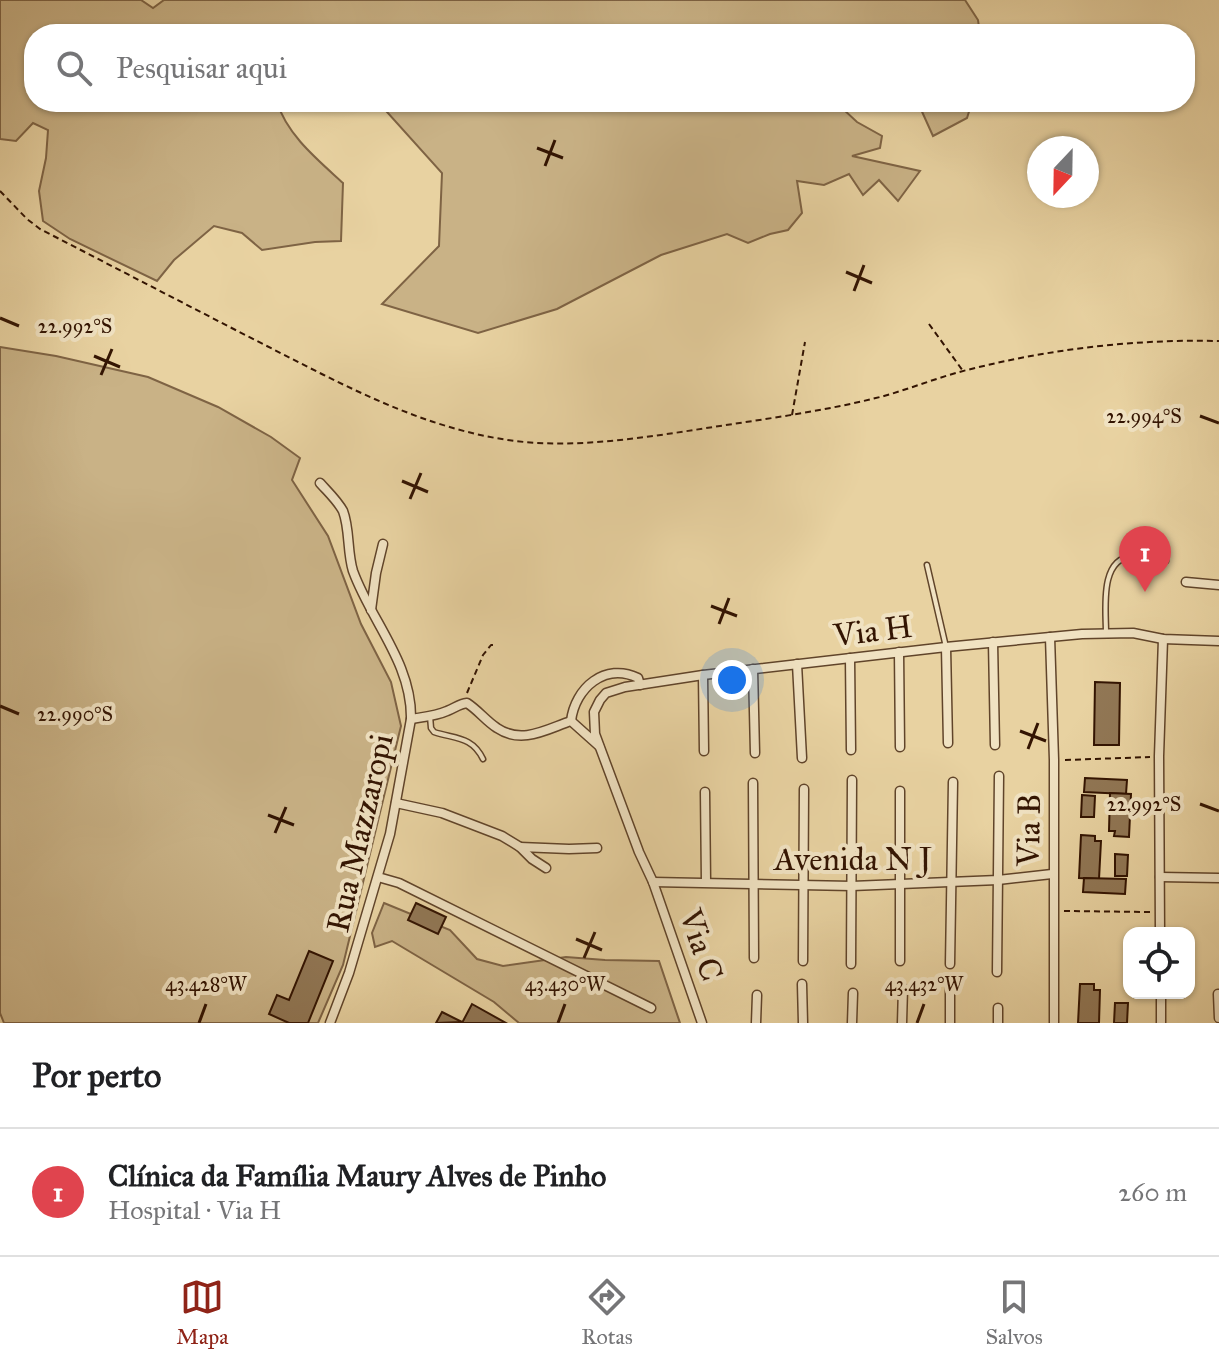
<!DOCTYPE html>
<html lang="pt">
<meta charset="utf-8">
<style>
:root{--surface:#fff;--page:#f2f2f2;--text:#202124;--muted:#757577;--line:#e0e0e0;--accent:#8f2418}
body{margin:0;font-family:"IM FELL Great Primer",serif;background:var(--page);color:var(--text)}
.controls{position:absolute;right:24px;bottom:24px;display:grid;overflow:hidden;border-radius:16px;box-shadow:0 2px 6px #0004}
.controls button{width:72px;height:72px;display:grid;place-items:center;padding:0;border:0;border-bottom:2px solid var(--line);background:var(--surface);color:var(--text);font:40px sans-serif}
.compass{position:absolute;left:1027px;top:136px;width:72px;height:72px;border-radius:50%;background:var(--surface);box-shadow:0 2px 6px #0004;rotate:202deg}
.you{position:absolute;left:732px;top:680px;width:28px;height:28px;margin:-20px;border:6px solid #fff;border-radius:50%;background:#1a73e8;box-shadow:0 0 0 12px #1a73e833}
.badge{display:grid;place-items:center;width:52px;height:52px;border-radius:50%;background:var(--accent);color:#fff;font-size:26px;font-weight:700}
.pin{position:absolute;translate:-50% -66px;filter:drop-shadow(0 2px 4px #0008)}
.pin::after{content:'';position:absolute;top:42px;width:28px;height:24px;background:inherit;clip-path:polygon(0 0,100% 0,50% 100%)}
.list{margin:0;padding:0;list-style:none}
h2{display:flex;justify-content:space-between;align-items:center;height:104px;margin:0;padding:0 32px;font-size:34px}
h2 small{font-size:26px;font-weight:400;color:var(--muted)}
.list li{display:grid;grid-template-columns:52px 1fr auto;gap:24px;align-items:center;box-sizing:border-box;height:128px;padding:0 32px;border-top:2px solid var(--line)}
.list b{display:block;font-size:30px;white-space:nowrap}
.list p{margin:0;font-size:26px;white-space:nowrap;color:var(--muted)}
.list em{font-size:26px;font-style:normal;color:var(--muted)}
.icon{flex:none;width:44px;height:44px;fill:none;stroke:currentColor;stroke-width:2;stroke-linecap:round;stroke-linejoin:round}
.map{position:relative;flex:none;width:1219px;height:1023px;overflow:hidden}
.search{position:absolute;background:var(--surface);box-shadow:0 2px 6px #0004;left:24px;right:24px;top:24px;height:88px;display:flex;align-items:center;gap:20px;box-sizing:border-box;padding:0 28px;border-radius:32px;color:var(--muted);font-size:30px}
.sheet{height:232px;background:var(--surface)}
nav{display:flex;justify-content:space-around;align-items:center;box-sizing:border-box;height:112px;border-top:2px solid var(--line);background:var(--surface);font-size:22px;color:var(--muted)}
nav a{display:grid;justify-items:center;gap:4px}
nav .on{color:var(--accent)}
.map>svg:first-child{display:block}
.green{fill:#c9b286;stroke:#7e6344;stroke-width:2}
.building{fill:#917755;stroke:#331402;stroke-width:2}
.lines{fill:none;stroke-linecap:round;stroke-linejoin:round}
.service-casing{stroke:#60442a;stroke-width:7}
.minor-casing{stroke:#60442a;stroke-width:11}
.path{stroke:#331402;stroke-width:2;stroke-dasharray:6 4;stroke-linecap:butt}
.service{stroke:#f0e2c2;stroke-width:4}
.minor{stroke:#f0e2c2;stroke-width:8}
.ticks{fill:none;stroke:#331402;stroke-width:3}
.labels{text-anchor:middle;dominant-baseline:central;stroke-width:8;stroke-linejoin:round;paint-order:stroke}
.street-label{font-size:32px;fill:#331402;stroke:#f0e2c2}
.ticks-label{font-size:20px;text-anchor:middle;fill:#331402;stroke:#f0e2c2;stroke-width:8;stroke-linejoin:round;paint-order:stroke}
</style>
<div class="map">
<svg width="1219" height="1023" viewBox="0 0 1219 1023">
<rect width="100%" height="100%" fill="#e8d2a1"/>
<filter id="stains"><feTurbulence type="fractalNoise" baseFrequency=".0025" numOctaves="4"/><feColorMatrix values="0 0 0 0 .2 0 0 0 0 .09 0 0 0 0 .02 0 0 0 .5 -.17"/></filter>
<radialGradient id="worn" r=".72"><stop offset=".6" stop-color="#630" stop-opacity="0"/><stop offset="1" stop-color="#630" stop-opacity=".3"/></radialGradient>
<!-- green -->
<g class="green">
<path d="M0,0H141L153,8L164,0H965L978,20L980,34H34V102H277C287,135 318,160 343,183L341,241L315,242L262,250L242,233L214,226L174,260L157,281L70,239L43,221L39,191L46,158L48,130L33,123L16,141L0,139Z"/>
<polygon points="378,102 845,102 843,109 857,122 882,136 880,148 852,156 920,171 898,201 879,180 863,195 849,174 824,185 797,181 802,213 788,230 770,234 748,243 727,234 661,255 557,309 478,333 382,304 439,246 442,173"/>
<polygon points="915,102 972,102 967,118 933,136 919,105"/>
<polygon points="0,347 56,356 148,377 218,407 271,437 300,458 292,480 328,536 361,624 391,682 401,726 343,965 318,1023 4,1023 0,1013"/>
<polygon points="384,903 450,930 477,959 503,966 566,957 605,960 659,961 680,1023 519,1023 494,1002 392,941 375,947 372,933"/>
</g>
<!-- building -->
<g class="building">
<polygon points="1095,682 1120,683 1119,745 1094,745"/>
<polygon points="1085,778 1127,780 1126,794 1084,792"/>
<polygon points="1110,793 1131,794 1129,837 1114,836 1115,831 1109,831"/>
<polygon points="1082,795 1095,796 1094,817 1081,817"/>
<polygon points="1081,835 1095,836 1095,841 1101,841 1099,879 1079,878"/>
<polygon points="1115,854 1128,855 1127,876 1115,876"/>
<polygon points="1084,878 1126,879 1125,894 1083,892"/>
<polygon points="416,903 446,917 438,934 408,920"/>
<polygon points="309,951 333,961 308,1023 289,1023 269,1014 277,995 289,1000"/>
<polygon points="1080,984 1094,984 1094,990 1100,990 1099,1023 1078,1023"/>
<polygon points="1115,1003 1128,1003 1127,1023 1114,1023"/>
<polygon points="472,1004 506,1023 462,1023"/>
<polygon points="442,1012 462,1022 436,1023"/>
</g>
<g class="lines">
<defs>
<g id="service">
<polyline points="927,565 946,647"/>
<path d="M1106,633C1106,609 1099,558 1133,556C1144,556 1156,560 1166,561"/>
<path d="M430,716L431,728L434,732C455,739 472,736 483,759"/>
</g>
<g id="minor">
<path d="M320,483C328,492 337,500 343,511C350,529 347,552 353,571C371,621 412,663 411,719L390,834L349,973L330,1023"/>
<polyline points="1186,582 1219,585"/>
<polyline points="371,610 376,573 383,544"/>
<polyline points="1050,637 1054,760 1054,1023"/>
<polyline points="993,642 995,745"/>
<polyline points="946,647 948,743"/>
<polyline points="899,652 900,747"/>
<polyline points="850,658 851,750"/>
<polyline points="797,664 802,758"/>
<polyline points="753,669 755,753"/>
<polyline points="703,675 704,751"/>
<path d="M411,719C423,717 436,716 447,711C455,708 459,704 467,703C478,710 486,721 497,728C522,745 547,729 571,721L599,746"/>
<path d="M571,721C575,688 605,662 638,678L640,685"/>
<polyline points="753,783 754,958"/>
<polyline points="900,791 900,961"/>
<polyline points="705,792 706,882"/>
<polyline points="396,803 442,813 502,836 520,847 532,859 546,868"/>
<polyline points="520,847 569,849 597,848"/>
<polyline points="378,877 399,883 651,1008"/>
<polyline points="1160,877 1219,878"/>
<polyline points="653,882 852,886 998,880 1052,874"/>
<polyline points="1160,933 1159,756 1163,639"/>
<polyline points="803,961 804,789"/>
<polyline points="851,964 852,780"/>
<polyline points="950,964 953,782"/>
<polyline points="997,972 999,776"/>
<polyline points="802,984 803,1023"/>
<polyline points="1161,993 1161,1023"/>
<polyline points="1218,994 1219,1018"/>
<polyline points="702,1023 653,882 639,852 595,734 594,712 600,700 606,693 625,687 703,675 946,647 1082,634 1133,633 1163,639 1219,641"/>
<polyline points="756,1023 757,995"/>
<polyline points="852,1023 853,993"/>
<polyline points="902,1023 903,988"/>
<polyline points="950,1023 950,988"/>
<polyline points="998,1023 998,1008"/>
</g>
</defs>
<!-- service casing -->
<use href="#service" class="service-casing"/>
<!-- minor casing -->
<use href="#minor" class="minor-casing"/>
<!-- path -->
<g class="path">
<path d="M0,191L27,219L40,229C112,266 183,303 255,340C338,382 421,429 515,441C574,448 635,439 694,430C757,420 822,412 884,396C912,388 939,377 967,370C1050,349 1133,339 1219,341"/>
<polyline points="929,324 963,371"/>
<polyline points="792,415 805,342"/>
<polyline points="467,693 483,655 491,645 495,645"/>
<polyline points="1065,760 1150,757"/>
<polyline points="1064,911 1150,912"/>
</g>
<!-- service -->
<use href="#service" class="service"/>
<!-- minor -->
<use href="#minor" class="minor"/>
</g>
<!-- ticks -->
<path class="ticks" d="M537,148L563,158M545,166L555,140M846,272L872,283M854,291L864,265M0,318L19,326M94,356L120,367M101,375L112,349M1200,416L1219,423M402,481L428,492M410,499L421,473M711,606L737,616M719,624L729,598M0,706L19,714M1020,731L1046,741M1028,749L1038,723M1200,804L1219,811M268,815L294,825M275,833L286,807M576,939L602,950M584,958L595,932M199,1023L206,1004M558,1023L565,1004M917,1023L924,1004"/>
<g class="labels">
<!-- street labels -->
<g class="street-label">
<text transform="translate(873 631) rotate(-7)">Via H</text>
<text transform="translate(1029 830) rotate(-89)">Via B</text>
<text transform="translate(360 833) rotate(-77)">Rua Mazzaropi</text>
<text x="853" y="859">Avenida N J</text>
<text transform="translate(701 945) rotate(71)">Via C</text>
</g>
</g>
<g class="ticks-label">
<text x="75" y="333">22.992°S</text>
<text x="1144" y="423">22.994°S</text>
<text x="75" y="721">22.990°S</text>
<text x="1144" y="811">22.992°S</text>
<text x="206" y="991">43.428°W</text>
<text x="565" y="991">43.430°W</text>
<text x="924" y="991">43.432°W</text>
</g>
<rect width="100%" height="100%" filter="url(#stains)"/>
<rect width="100%" height="100%" fill="url(#worn)"/>
</svg>
<div class="controls">
<button><svg class="icon" aria-label="locate" viewBox="0 0 24 24"><circle cx="12" cy="12" r="6"/><path d="M12 2v4M12 18v4M2 12h4M18 12h4"/></svg></button>
</div>
<svg class="compass" viewBox="-18 -18 36 36"><path d="M0-13l5 13h-10z" fill="#e53935"/><path d="M0 13l5-13h-10z" fill="#757577"/></svg>
<div class="you"></div>
<div class="pin badge" style="left:1145px;top:592px;background:#e0444e">1</div>
<div class="search"><svg class="icon" aria-label="search" viewBox="0 0 24 24"><circle cx="10" cy="10" r="6"/><path d="M15 15l6 6"/></svg>Pesquisar aqui</div>
</div>
<section class="sheet">
<h2>Por perto<small></small></h2>
<ul class="list">
<li><span class="badge" style="background:#e0444e">1</span><div><b>Clínica da Família Maury Alves de Pinho</b><p>Hospital · Via H</p></div><em>260 m</em></li>
</ul>
</section>
<nav>
<a class="on"><svg class="icon" aria-label="map" viewBox="0 0 24 24"><path d="M3 6l6-2 6 2 6-2v14l-6 2-6-2-6 2zM9 4v14M15 6v14"/></svg>Mapa</a>
<a><svg class="icon" aria-label="directions" viewBox="0 0 24 24"><path d="M12 3l9 9-9 9-9-9zM9 14v-3h6M13 9l2 2-2 2"/></svg>Rotas</a>
<a><svg class="icon" aria-label="saved" viewBox="0 0 24 24"><path d="M7 4h10v16l-5-4-5 4z"/></svg>Salvos</a>
</nav>
